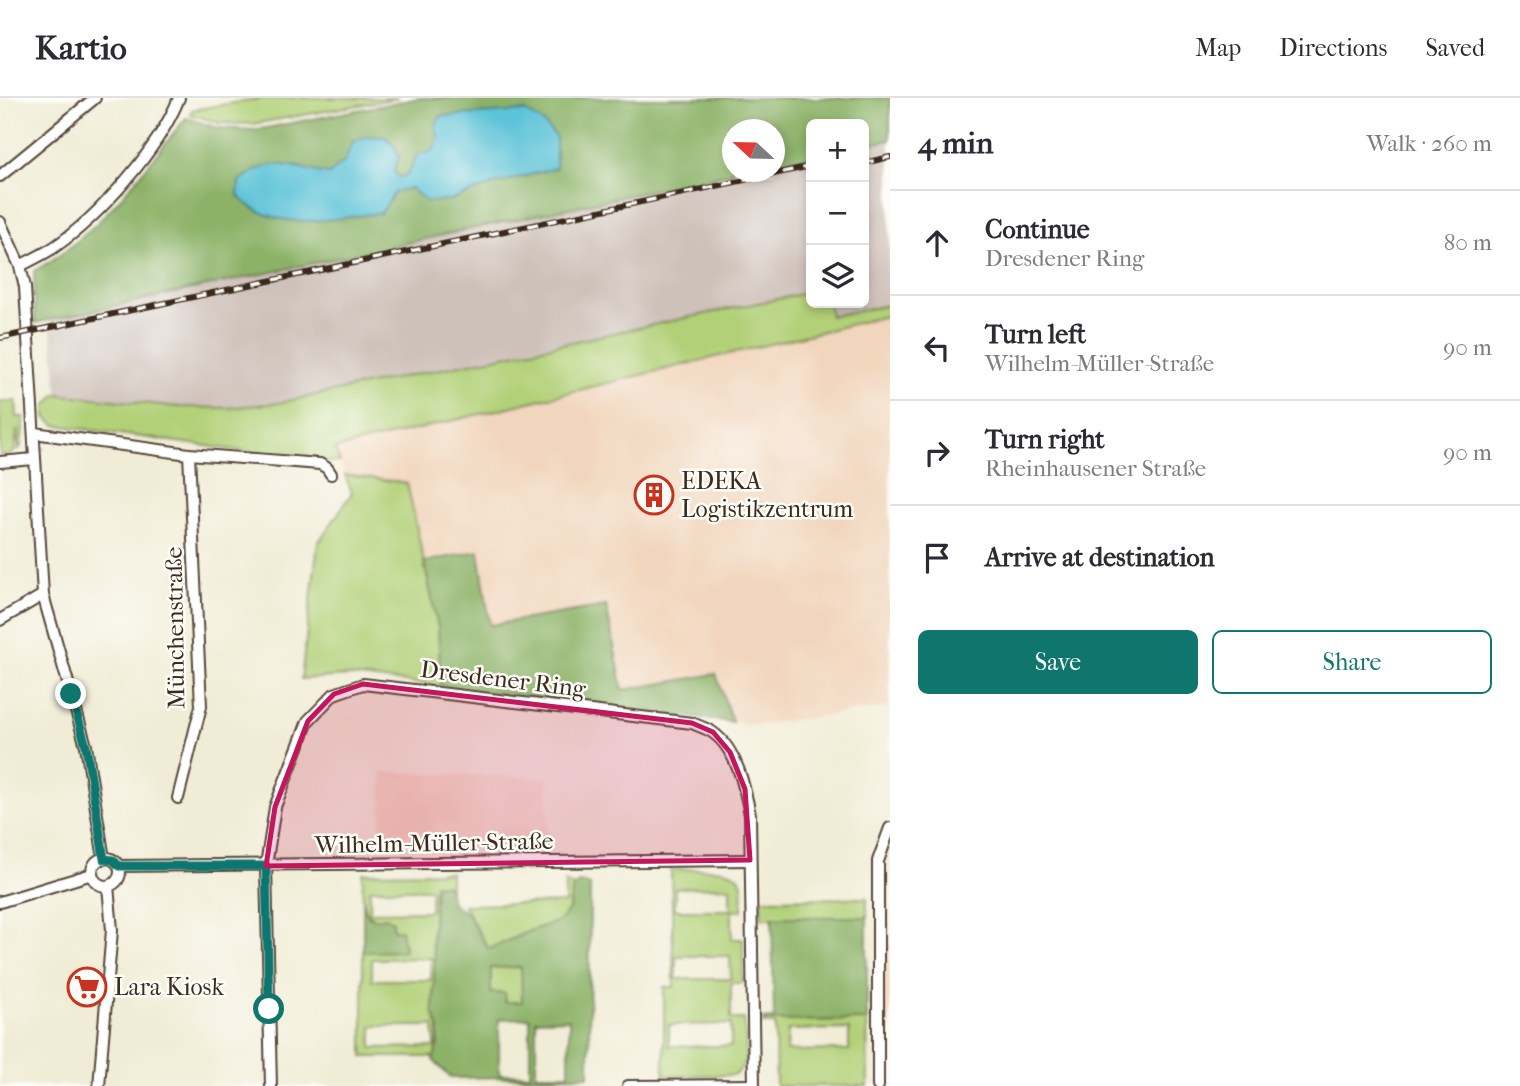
<!DOCTYPE html>
<meta charset="utf-8">
<style>
:root{--surface:#fff;--page:#f7f7f7;--text:#2b2b33;--muted:#7c7c81;--line:#e1e1e2;--accent:#0f766e}
body{margin:0;font-family:"IM FELL French Canon",serif;background:var(--page);color:var(--text)}
.controls{position:absolute;right:21px;top:21px;display:grid;overflow:hidden;border-radius:10px;box-shadow:0 4px 10px #0003}
.controls button{width:63px;height:63px;display:grid;place-items:center;padding:0;border:0;border-bottom:2px solid var(--line);background:var(--surface);color:var(--text);font:35px sans-serif}
.compass{position:absolute;left:722px;top:21px;width:63px;height:63px;border-radius:50%;background:var(--surface);box-shadow:0 4px 10px #0003;rotate:292deg}
.stop{position:absolute;width:21px;height:21px;margin:-16px;border:5px solid #0f766e;border-radius:50%;background:#fff}
.stop.end{background:#0f766e;border-color:#fff;box-shadow:0 2px 7px #0008}
.list{margin:0;padding:0;list-style:none}
h2{display:flex;justify-content:space-between;align-items:center;height:91px;margin:0;padding:0 28px;font-size:30px}
h2 small{font-size:23px;font-weight:400;color:var(--muted)}
.list li{display:grid;grid-template-columns:46px 1fr auto;gap:21px;align-items:center;box-sizing:border-box;height:105px;padding:0 28px;border-top:2px solid var(--line)}
.list b{display:block;font-size:26px;white-space:nowrap}
.list p{margin:0;font-size:23px;white-space:nowrap;color:var(--muted)}
.list em{font-size:23px;font-style:normal;color:var(--muted)}
.actions{display:flex;gap:14px;padding:21px 28px}
.actions a{flex:1;padding:16px 0;border:2px solid var(--accent);border-radius:10px;text-align:center;font-size:24px;color:var(--accent)}
.actions .main{background:var(--accent);color:#fff}
.icon{flex:none;width:38px;height:38px;fill:none;stroke:currentColor;stroke-width:2;stroke-linecap:round;stroke-linejoin:round}
.map{position:relative;flex:none;width:890px;height:988px;overflow:hidden}
header{display:flex;align-items:center;gap:42px;box-sizing:border-box;height:98px;padding:0 35px;background:var(--surface);border-bottom:2px solid var(--line)}
header strong{font-size:33px}
nav{display:flex;gap:38px;margin-inline-start:auto;font-size:24px}
main{display:flex}
aside{flex:1;background:var(--surface)}
.map>svg:first-child{display:block}
.built{fill:#f1d5bc}
.industrial{fill:#cec1b9}
.green{fill:#b1d077;stroke:#767d4a;stroke-width:2;fill-rule:evenodd}
.forest{fill:#8cb268;stroke:#646e43;stroke-width:2;fill-rule:evenodd}
.water{fill:#5bc3d8;stroke:#4b767b;stroke-width:2}
.lines{fill:none;stroke-linecap:round;stroke-linejoin:round}
.street-casing{stroke:#564739;stroke-width:14}
.street{stroke:#fff;stroke-width:10}
.rail-casing{stroke:#3b2a1e;stroke-width:6}
.rail{stroke:#fdfcf7;stroke-width:3.5;stroke-dasharray:10;stroke-linecap:butt}
.route{stroke:#0f766e;stroke-width:9}
.marked{fill:#c2185b;fill-opacity:0.2;stroke:#c2185b;stroke-width:5;stroke-linejoin:round}
.labels{text-anchor:middle;dominant-baseline:central;stroke-width:5;stroke-linejoin:round;paint-order:stroke}
.poi-label{font-size:24px;fill:#3b2a1e;stroke:#fdfcf7;text-anchor:start}
.street-label{font-size:24px;fill:#3b2a1e;stroke:#fdfcf7}
</style>
<header>
<strong>Kartio</strong>
<nav><a>Map</a><a>Directions</a><a>Saved</a></nav>
</header>
<main>
<div class="map">
<svg width="890" height="988" viewBox="0 0 890 988">
<rect width="100%" height="100%" fill="#fdfcf7"/>
<filter id="ink" filterUnits="userSpaceOnUse"><feTurbulence type="fractalNoise" baseFrequency=".0143" numOctaves="2"/><feDisplacementMap in="SourceGraphic" scale="14" xChannelSelector="R" yChannelSelector="G"/><feConvolveMatrix kernelMatrix="1 2 1 2 8 2 1 2 1" color-interpolation-filters="sRGB"/></filter>
<filter id="wash" filterUnits="userSpaceOnUse"><feTurbulence type="fractalNoise" baseFrequency=".00686" numOctaves="4" result="noise"/><feDisplacementMap in="SourceGraphic" scale="28" xChannelSelector="R" yChannelSelector="G"/><feGaussianBlur stdDeviation="1.57" result="paint"/><feColorMatrix in="noise" values="0 0 0 0 0 0 0 0 0 0 0 0 0 0 0 0 0 1.4 0 .05"/><feComposite in="paint" operator="in"/></filter>
<g filter="url(#wash)">
<rect width="100%" height="100%" fill="#f0ecd5"/>
<!-- built -->
<g class="built">
<polygon points="890,217 890,609 756,627 732,624 715,576 623,592 490,527 479,454 424,464 407,385 345,377 334,351"/>
<polygon points="382,674 548,680 548,742 381,743"/>
<polygon points="890,735 890,988 880,988 879,764"/>
</g>
<!-- industrial -->
<g class="industrial">
<polygon points="890,42 890,207 830,218 828,205 864,205 864,47"/>
<polygon points="811,58 811,194 278,305 227,310 179,309 58,297 50,222 736,74 774,74 775,66"/>
</g>
<!-- green -->
<g class="green">
<polygon points="263,0 398,0 253,26 219,25 190,16 192,12"/>
<polygon points="811,194 811,205 828,205 831,218 890,207 890,217 335,351 340,364 321,364 55,327 46,319 46,308 56,296 179,309 227,310 278,305"/>
<polygon points="16,303 17,319 24,319 21,348 19,351 17,331 15,353 10,357 0,358 0,304"/>
<polygon points="345,377 407,385 438,529 441,588 349,578 301,581 318,445 352,395"/>
<path d="M671,772C688,772 734,765 741,783C744,791 742,803 742,812L732,813V841H743V885H731V921H744C745,938 752,968 734,977L664,978V889H674ZM730,789V812H675V790ZM730,858L731,881H676V858ZM731,926V948H669V927Z"/>
<path d="M450,774V796L447,787H435L432,845L435,863L433,913L439,930L435,959H363V854L404,853V844C396,836 367,818 365,811C361,800 363,786 363,775ZM370,791H431L430,813L370,814ZM431,860V882H372V861ZM372,928H434L435,949L372,950Z"/>
<polygon points="565,784 573,789 569,812 559,823 532,832 488,851 464,807 565,805"/>
<polygon points="867,800 867,819 761,820 761,801"/>
<polygon points="522,869 522,904 505,904 491,895 491,870"/>
<path d="M867,922L868,988H776L775,926H763V923ZM849,931V952L787,953L788,932Z"/>
</g>
<!-- forest -->
<g class="forest">
<path d="M419,0H890V42L864,47V26H811V58L775,66L774,32H732V74H736L35,225L34,173C97,139 142,74 186,20L218,30L256,32Z"/>
<polygon points="479,453 490,527 606,508 623,592 716,576 732,624 441,588 438,529 424,464"/>
<path d="M580,784L590,787L589,978L451,980L433,962L438,948L439,931L433,913L435,863L432,845L435,786L447,787L452,805L466,815L489,851L532,832L559,823L569,812L573,789ZM521,869L522,904H505V895H491V870ZM530,920V976H499V921ZM569,921V976H536V922Z"/>
<path d="M363,799C365,816 367,824 386,819L393,823V832H401L404,853L363,854Z"/>
<polygon points="772,819 867,819 867,922 763,923 763,921 774,920"/>
</g>
<!-- water -->
<path class="water" d="M525,13L544,25L556,39V70L495,86L452,102L427,104L410,90L395,94L381,115C333,120 276,137 238,98L239,83C275,56 289,69 329,76L344,64L353,43L369,38L386,39L395,49L399,59L394,74L399,79L407,78L417,57L433,53L439,39L435,29L441,18Z"/>
</g>
<g filter="url(#ink)">
<g class="lines">
<defs>
<g id="street">
<polyline points="0,78 95,0"/>
<polyline points="0,124 20,168 25,189 43,497 86,648 104,761"/>
<path d="M20,168C31,162 42,157 53,150C99,119 159,51 179,0"/>
<polyline points="34,335 189,356 320,366 327,370 331,376"/>
<polyline points="0,364 34,361"/>
<polyline points="0,522 43,497"/>
<polyline points="178,700 201,608 189,356"/>
<circle cx="106" cy="774" r="14"/>
<polyline points="119,768 750,762"/>
<polyline points="0,804 92,776"/>
<polyline points="99,988 112,832 108,788"/>
<path d="M271,988L266,768L275,709L308,623L334,596L363,586L692,625C698,628 706,630 712,634C737,651 745,690 750,717L754,988"/>
<polyline points="628,988 754,987"/>
<polyline points="878,988 878,763 890,730"/>
</g>
</defs>
<!-- street casing -->
<use href="#street" class="street-casing"/>
<!-- street -->
<use href="#street" class="street"/>
<defs>
<g id="rail">
<polyline points="864,65 890,59"/>
<polyline points="0,240 811,68"/>
</g>
</defs>
<!-- rail casing -->
<use href="#rail" class="rail-casing"/>
<!-- rail -->
<use href="#rail" class="rail"/>
</g>
</g>
<g class="lines" filter="url(#ink)">
<!-- route -->
<polyline class="route" points="71,596 86,648 104,761 113,762 119,768 266,768 269,911"/>
</g>
<!-- marked area -->
<path class="marked" d="M363,586L692,625L713,634L730,654L745,691L750,762L266,768L275,709L308,623L334,596Z"/>
<!-- icons -->
<defs>
<symbol id="building-ring" viewBox="-11 -11 22 22"><circle r="9.5" fill="#fdfcf7" stroke="#c8321e" stroke-width="1.5"/><path d="M-4-6H4V6H1V3H-1V6H-4ZM-2.5-4.3h1.7v1.8h-1.7ZM.8-4.3h1.7v1.8H.8ZM-2.5-1h1.7V.8h-1.7ZM.8-1h1.7V.8H.8Z" fill="#c8321e"/></symbol>
<symbol id="supermarket-ring" viewBox="-11 -11 22 22"><circle r="9.5" fill="#fdfcf7" stroke="#c8321e" stroke-width="1.5"/><path d="M-6-5.5h2.5l.6 2H6L4.5 2H-2.5L-4.4-4H-6ZM-1.5 3.2a1.3 1.3 0 1 0 .1 0ZM3 3.2a1.3 1.3 0 1 0 .1 0Z" fill="#c8321e"/></symbol>
</defs>
<g fill-rule="evenodd">
<use href="#building-ring" x="632" y="375" width="44" height="44"/>
<use href="#supermarket-ring" x="65" y="867" width="44" height="44"/>
</g>
<g class="labels">
<!-- poi labels -->
<g class="poi-label">
<text x="681" y="383">EDEKA<tspan x="681" dy="28">Logistikzentrum</tspan></text>
<text x="114" y="889">Lara Kiosk</text>
</g>
<!-- street labels -->
<g class="street-label">
<text transform="translate(175 530) rotate(-91)">Münchenstraße</text>
<text transform="translate(503 581) rotate(7)">Dresdener Ring</text>
<text transform="translate(434 745) rotate(-1)">Wilhelm-Müller-Straße</text>
</g>
</g>
</svg>
<div class="controls">
<button>+</button>
<button>−</button>
<button><svg class="icon" aria-label="layers" viewBox="0 0 24 24"><path d="M12 4l9 5-9 5-9-5zM3 14l9 5 9-5"/></svg></button>
</div>
<svg class="compass" viewBox="-18 -18 36 36"><path d="M0-13l5 13h-10z" fill="#e53935"/><path d="M0 13l5-13h-10z" fill="#7c7c81"/></svg>
<div class="stop" style="left:269px;top:911px"></div>
<div class="stop end" style="left:71px;top:596px"></div>
</div>
<aside>
<h2>4 min<small>Walk · 260 m</small></h2>
<ul class="list">
<li><svg class="icon" aria-label="ahead" viewBox="0 0 24 24"><path d="M12 20V5M6 11l6-6 6 6"/></svg><div><b>Continue</b><p>Dresdener Ring</p></div><em>80 m</em></li>
<li><svg class="icon" aria-label="left" viewBox="0 0 24 24"><path d="M17 20v-9H6M10 6l-5 5 5 5"/></svg><div><b>Turn left</b><p>Wilhelm-Müller-Straße</p></div><em>90 m</em></li>
<li><svg class="icon" aria-label="right" viewBox="0 0 24 24"><path d="M7 20v-9h11M14 6l5 5-5 5"/></svg><div><b>Turn right</b><p>Rheinhausener Straße</p></div><em>90 m</em></li>
<li><svg class="icon" aria-label="arrive" viewBox="0 0 24 24"><path d="M6 21V4h12l-3 4 3 4H6"/></svg><div><b>Arrive at destination</b></div></li>
</ul>
<div class="actions"><a class="main">Save</a><a>Share</a></div>
</aside>
</main>
